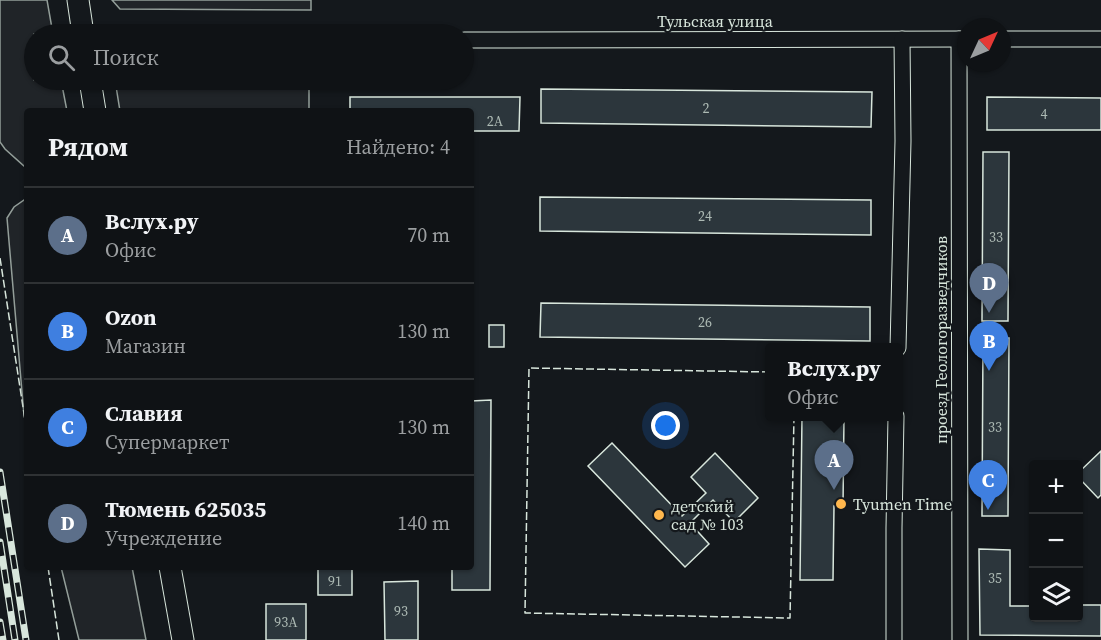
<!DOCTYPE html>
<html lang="ru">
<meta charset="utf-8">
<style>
:root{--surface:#0f1215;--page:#181b1e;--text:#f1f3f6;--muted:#9b9ea0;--line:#2f3234;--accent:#d93025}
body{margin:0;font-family:"Source Serif 4",serif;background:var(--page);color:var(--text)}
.controls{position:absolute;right:18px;bottom:18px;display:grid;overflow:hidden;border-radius:6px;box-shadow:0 2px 4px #0004}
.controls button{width:54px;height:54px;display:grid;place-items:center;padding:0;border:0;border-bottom:2px solid var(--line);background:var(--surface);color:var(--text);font:30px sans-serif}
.compass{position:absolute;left:957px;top:18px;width:54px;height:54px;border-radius:50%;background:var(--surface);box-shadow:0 2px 4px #0004;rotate:46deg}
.you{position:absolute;left:666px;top:426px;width:21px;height:21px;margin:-15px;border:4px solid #fff;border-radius:50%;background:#1a73e8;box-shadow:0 0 0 9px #1a73e833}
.badge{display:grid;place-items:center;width:39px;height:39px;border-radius:50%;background:var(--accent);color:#fff;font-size:20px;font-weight:700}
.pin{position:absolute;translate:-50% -50px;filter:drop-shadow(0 2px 3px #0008)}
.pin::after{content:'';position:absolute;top:32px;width:21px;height:18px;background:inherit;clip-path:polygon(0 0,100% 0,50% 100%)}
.popup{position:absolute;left:765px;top:343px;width:138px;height:78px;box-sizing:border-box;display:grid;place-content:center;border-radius:6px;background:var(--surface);filter:drop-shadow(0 2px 4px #0005);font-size:20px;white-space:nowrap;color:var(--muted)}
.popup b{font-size:22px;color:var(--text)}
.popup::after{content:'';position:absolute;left:50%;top:100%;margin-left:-12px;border:12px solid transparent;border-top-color:var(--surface)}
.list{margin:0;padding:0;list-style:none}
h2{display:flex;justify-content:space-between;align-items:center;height:78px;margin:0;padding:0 24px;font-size:26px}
h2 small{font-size:20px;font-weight:400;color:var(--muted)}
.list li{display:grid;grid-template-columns:39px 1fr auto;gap:18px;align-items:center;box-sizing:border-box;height:96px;padding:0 24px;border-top:2px solid var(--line)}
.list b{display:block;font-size:22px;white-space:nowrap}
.list p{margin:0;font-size:20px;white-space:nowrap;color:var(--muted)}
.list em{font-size:20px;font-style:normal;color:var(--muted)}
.icon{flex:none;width:33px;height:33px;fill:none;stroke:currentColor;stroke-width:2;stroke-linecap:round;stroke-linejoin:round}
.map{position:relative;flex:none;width:1101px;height:640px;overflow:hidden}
.search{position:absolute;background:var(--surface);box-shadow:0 2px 4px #0004;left:24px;top:24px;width:450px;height:66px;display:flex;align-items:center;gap:15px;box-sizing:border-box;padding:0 21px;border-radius:33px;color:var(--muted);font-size:22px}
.panel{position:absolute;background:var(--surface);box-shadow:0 2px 4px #0004;left:24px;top:108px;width:450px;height:462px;border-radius:6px}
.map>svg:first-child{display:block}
.green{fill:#202428;stroke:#939e99;stroke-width:1.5}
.building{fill:#2c363c;stroke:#d8e6dc;stroke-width:1.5}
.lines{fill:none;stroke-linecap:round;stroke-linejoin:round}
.street-casing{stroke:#d8e6dc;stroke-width:17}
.secondary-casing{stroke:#d8e6dc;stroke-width:23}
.street{stroke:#14181c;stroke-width:15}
.secondary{stroke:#14181c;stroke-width:21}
.rail-casing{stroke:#d8e6dc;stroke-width:7}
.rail{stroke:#14181c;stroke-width:4.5;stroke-dasharray:14;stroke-linecap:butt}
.fence{stroke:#d8e6dc;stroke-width:1.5;stroke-dasharray:8 3;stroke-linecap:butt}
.poi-dot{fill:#ffb74d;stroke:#14181c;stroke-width:2}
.labels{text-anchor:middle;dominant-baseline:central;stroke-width:4.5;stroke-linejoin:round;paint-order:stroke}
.number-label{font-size:14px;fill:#adbab4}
.street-label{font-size:16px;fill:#d8e6dc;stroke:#14181c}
.poi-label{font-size:16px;fill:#d8e6dc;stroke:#14181c;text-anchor:start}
</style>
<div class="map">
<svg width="1101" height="640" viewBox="0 0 1101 640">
<rect width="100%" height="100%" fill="#14181c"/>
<!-- green -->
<g class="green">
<polygon points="0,0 47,0 53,34 34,34 34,80 61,80 67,111 27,111 27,167 24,166 5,149 0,142"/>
<polygon points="112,0 311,0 311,10 120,9"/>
<polygon points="115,80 309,80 309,111 120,111"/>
<polygon points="27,198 27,426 24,415 7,218 14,207"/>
<polygon points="61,567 132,567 146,640 79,640"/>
</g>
<!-- building -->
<g class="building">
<polygon points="541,89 872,92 871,127 541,123"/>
<polygon points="350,97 520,97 519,131 471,131 471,111 350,111"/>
<polygon points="987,97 1101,98 1101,130 987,130"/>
<polygon points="983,152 1009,152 1008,321 982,321"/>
<polygon points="540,197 871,200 871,235 540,231"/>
<polygon points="541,303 870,307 870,341 540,337"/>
<rect x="489" y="325" width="15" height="22"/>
<polygon points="983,338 1009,338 1008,516 982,516"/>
<polygon points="491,400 490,590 452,590 452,567 471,567 471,401"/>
<polygon points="802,416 844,416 843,507 834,506 833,580 800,580"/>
<polygon points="612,443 682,516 706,493 691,477 715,453 758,498 734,522 713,500 690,523 709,544 685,567 588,466"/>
<polygon points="1101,451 1101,495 1098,498 1078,477 1078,473"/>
<polygon points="979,549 1010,550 1010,606 1034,606 1034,618 1078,618 1078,605 1101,605 1101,636 980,635"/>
<rect x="318" y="567" width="34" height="28"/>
<polygon points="418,581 418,640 385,640 384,582"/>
<rect x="266" y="604" width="40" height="36"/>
</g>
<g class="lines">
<defs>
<g id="street">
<polyline points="959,39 960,640"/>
<polyline points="1002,39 1101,39"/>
<polyline points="464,40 966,39"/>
<polyline points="898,348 903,141 902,39"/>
<polyline points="894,640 894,528 896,416"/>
</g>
<g id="secondary">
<polyline points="78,0 83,34"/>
<polyline points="90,80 95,111"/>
<polyline points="170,567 183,640"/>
</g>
</defs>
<!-- street casing -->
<use href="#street" class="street-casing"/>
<!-- secondary casing -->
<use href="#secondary" class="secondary-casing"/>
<!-- street -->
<use href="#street" class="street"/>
<!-- secondary -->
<use href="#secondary" class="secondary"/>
<defs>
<g id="rail">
<polyline points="0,472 26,640"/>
<polyline points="0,542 15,640"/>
<polyline points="0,622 3,640"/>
</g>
</defs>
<!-- rail casing -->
<use href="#rail" class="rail-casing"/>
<!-- rail -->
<use href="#rail" class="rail"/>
<!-- fence -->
<g class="fence">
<polyline points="0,258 27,433"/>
<polyline points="770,372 529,368 525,613 790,618 794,416"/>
<polyline points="48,567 59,640"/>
</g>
</g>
<!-- markers -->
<g class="poi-dot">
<circle cx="841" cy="504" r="6"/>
<circle cx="659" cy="515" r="6"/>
</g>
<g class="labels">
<!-- number labels -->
<g class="number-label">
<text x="706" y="108">2</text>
<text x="1044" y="114">4</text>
<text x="495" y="121">2А</text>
<text x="705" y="216">24</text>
<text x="996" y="237">33</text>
<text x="705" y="322">26</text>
<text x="995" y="427">33</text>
<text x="995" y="578">35</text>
<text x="335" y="581">91</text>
<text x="401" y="611">93</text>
<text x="286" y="622">93А</text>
</g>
<!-- street labels -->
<g class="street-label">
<text x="715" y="21">Тульская улица</text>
<text transform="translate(941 340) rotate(-90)">проезд Геологоразведчиков</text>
</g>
<!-- poi labels -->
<g class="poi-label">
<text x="853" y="504">Tyumen Time</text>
<text x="671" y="506">детский<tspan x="671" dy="18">сад № 103</tspan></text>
</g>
</g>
</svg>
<div class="controls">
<button>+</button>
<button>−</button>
<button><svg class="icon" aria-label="layers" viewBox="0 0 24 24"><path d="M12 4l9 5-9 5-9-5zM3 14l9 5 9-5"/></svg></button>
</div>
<svg class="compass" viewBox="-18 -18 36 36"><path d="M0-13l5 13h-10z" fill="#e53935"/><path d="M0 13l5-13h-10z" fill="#9b9ea0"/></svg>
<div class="you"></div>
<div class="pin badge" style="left:834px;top:490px;background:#5c6f8a">A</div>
<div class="popup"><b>Вслух.ру</b>Офис</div>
<div class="pin badge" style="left:989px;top:371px;background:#3f7fe0">B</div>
<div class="pin badge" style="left:988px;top:510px;background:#3f7fe0">C</div>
<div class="pin badge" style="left:989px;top:313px;background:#5c6f8a">D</div>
<div class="search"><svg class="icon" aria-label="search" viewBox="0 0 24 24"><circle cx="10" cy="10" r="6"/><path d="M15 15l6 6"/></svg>Поиск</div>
<section class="panel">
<h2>Рядом<small>Найдено: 4</small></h2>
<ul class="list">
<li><span class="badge" style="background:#5c6f8a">A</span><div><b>Вслух.ру</b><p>Офис</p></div><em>70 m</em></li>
<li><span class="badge" style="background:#3f7fe0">B</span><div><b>Ozon</b><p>Магазин</p></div><em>130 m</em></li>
<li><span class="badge" style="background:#3f7fe0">C</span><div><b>Славия</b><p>Супермаркет</p></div><em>130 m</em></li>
<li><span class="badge" style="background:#5c6f8a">D</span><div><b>Тюмень 625035</b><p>Учреждение</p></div><em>140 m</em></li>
</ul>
</section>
</div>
